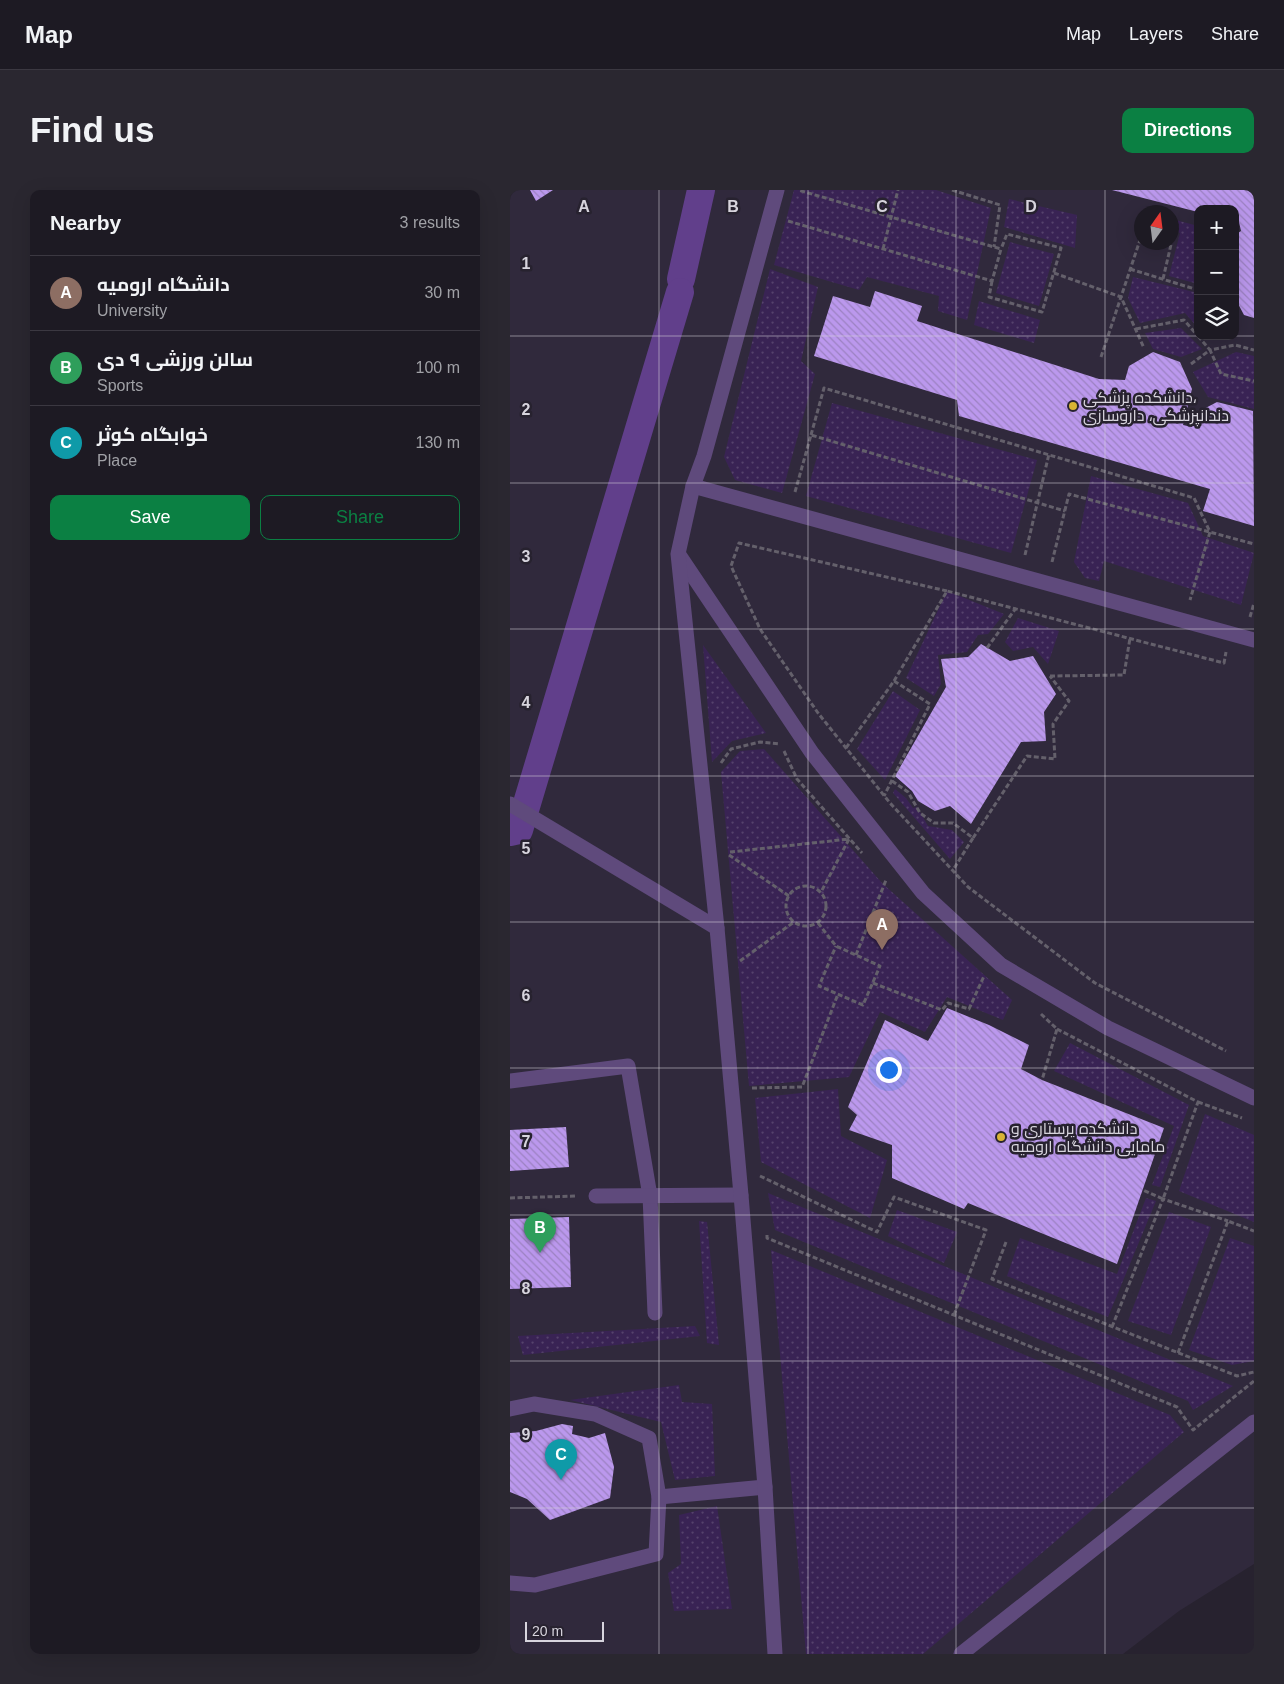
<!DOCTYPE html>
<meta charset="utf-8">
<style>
:root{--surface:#1d1a23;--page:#2a2730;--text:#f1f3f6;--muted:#a0a1a6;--line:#3b3841;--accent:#0b8043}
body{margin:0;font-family:Helvetica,Cairo,sans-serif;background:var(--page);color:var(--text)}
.controls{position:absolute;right:15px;top:15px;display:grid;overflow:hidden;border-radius:10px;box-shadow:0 5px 20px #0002}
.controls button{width:45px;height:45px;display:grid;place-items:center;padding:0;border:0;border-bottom:1px solid var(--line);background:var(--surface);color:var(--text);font:25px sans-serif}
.compass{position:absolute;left:624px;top:15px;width:45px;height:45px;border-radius:50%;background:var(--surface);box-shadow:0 5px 20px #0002;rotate:14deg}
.scale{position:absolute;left:15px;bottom:12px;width:79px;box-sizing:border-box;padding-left:5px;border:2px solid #d7d4dd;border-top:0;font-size:14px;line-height:18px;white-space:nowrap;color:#d7d4dd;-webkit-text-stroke:4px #27222f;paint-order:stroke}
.you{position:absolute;left:378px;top:879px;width:18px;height:18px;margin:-12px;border:4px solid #fff;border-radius:50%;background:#1a73e8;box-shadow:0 0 0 8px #1a73e833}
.badge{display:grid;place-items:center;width:32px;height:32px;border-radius:50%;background:var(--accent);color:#fff;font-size:16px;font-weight:700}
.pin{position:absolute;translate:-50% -41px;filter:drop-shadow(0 1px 2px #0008)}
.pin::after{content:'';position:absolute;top:26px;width:18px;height:15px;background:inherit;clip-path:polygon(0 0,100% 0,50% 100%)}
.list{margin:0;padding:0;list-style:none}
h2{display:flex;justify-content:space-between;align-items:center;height:65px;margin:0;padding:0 20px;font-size:21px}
h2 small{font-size:16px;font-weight:400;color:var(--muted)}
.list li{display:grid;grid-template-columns:32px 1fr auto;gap:15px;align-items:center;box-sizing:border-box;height:75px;padding:0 20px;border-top:1px solid var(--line)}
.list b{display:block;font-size:19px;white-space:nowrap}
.list p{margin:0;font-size:16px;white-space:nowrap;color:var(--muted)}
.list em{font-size:16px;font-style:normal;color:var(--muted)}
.actions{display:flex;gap:10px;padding:15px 20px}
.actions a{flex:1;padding:11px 0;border:1px solid var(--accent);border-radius:10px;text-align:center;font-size:18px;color:var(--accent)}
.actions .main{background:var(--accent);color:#fff}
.icon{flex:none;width:28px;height:28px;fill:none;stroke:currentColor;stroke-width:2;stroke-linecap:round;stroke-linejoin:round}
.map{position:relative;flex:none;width:744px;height:1464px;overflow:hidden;border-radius:10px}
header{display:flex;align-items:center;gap:30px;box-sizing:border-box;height:70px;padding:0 25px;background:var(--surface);border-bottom:1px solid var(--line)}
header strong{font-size:24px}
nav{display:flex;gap:28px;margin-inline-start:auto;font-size:18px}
.intro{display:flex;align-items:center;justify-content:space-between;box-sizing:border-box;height:120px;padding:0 30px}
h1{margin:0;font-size:35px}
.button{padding:12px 22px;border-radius:10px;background:var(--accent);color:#fff;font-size:18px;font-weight:700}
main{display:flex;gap:30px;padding:0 30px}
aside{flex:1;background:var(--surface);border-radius:10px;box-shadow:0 5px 20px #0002}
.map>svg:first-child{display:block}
.built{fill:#30293c;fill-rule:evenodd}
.grass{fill:url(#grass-dots)}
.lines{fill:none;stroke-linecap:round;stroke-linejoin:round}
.canal{stroke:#613f8b;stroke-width:28}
.building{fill:url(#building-back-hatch)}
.path{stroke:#64606b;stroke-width:3;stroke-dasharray:5 2.5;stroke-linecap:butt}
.minor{stroke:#5f4a7c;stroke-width:15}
.grid{fill:none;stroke:#d7d4dd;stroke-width:1;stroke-opacity:0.55}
.poi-dot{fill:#d8b434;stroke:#27222f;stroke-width:2}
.labels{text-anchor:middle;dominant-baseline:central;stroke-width:5;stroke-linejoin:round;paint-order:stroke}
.poi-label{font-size:16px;fill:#d7d4dd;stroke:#27222f;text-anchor:start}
.grid-label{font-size:16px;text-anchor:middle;font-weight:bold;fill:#d7d4dd;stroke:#27222f;stroke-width:5;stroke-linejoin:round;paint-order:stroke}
</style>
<header>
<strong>Map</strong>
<nav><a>Map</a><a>Layers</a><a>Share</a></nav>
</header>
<div class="intro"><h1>Find us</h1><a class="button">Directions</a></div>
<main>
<aside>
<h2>Nearby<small>3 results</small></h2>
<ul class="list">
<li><span class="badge" style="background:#8d6e63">A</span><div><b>دانشگاه ارومیه</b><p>University</p></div><em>30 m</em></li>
<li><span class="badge" style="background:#2e9e5b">B</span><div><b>سالن ورزشی ۹ دی</b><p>Sports</p></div><em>100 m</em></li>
<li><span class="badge" style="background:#0f9aa8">C</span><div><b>خوابگاه کوثر</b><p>Place</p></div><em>130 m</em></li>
</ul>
<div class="actions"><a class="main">Save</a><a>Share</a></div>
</aside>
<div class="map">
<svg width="744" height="1464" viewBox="0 0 744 1464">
<defs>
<pattern id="grass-dots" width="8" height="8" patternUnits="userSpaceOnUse" patternTransform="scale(1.25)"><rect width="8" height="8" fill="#392354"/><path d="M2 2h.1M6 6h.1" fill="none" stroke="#55426c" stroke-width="1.8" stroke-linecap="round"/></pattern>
<pattern id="building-back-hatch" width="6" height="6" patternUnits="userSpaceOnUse" patternTransform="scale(1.25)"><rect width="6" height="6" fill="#bb98ed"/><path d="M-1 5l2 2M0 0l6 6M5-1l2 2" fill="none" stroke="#9c82c2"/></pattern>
</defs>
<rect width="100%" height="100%" fill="#27222f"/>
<!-- built -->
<path class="built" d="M0,0H744V1374L669,1421L613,1464H0ZM688,19H725V146H688ZM632,22H662V52H632Z"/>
<!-- grass -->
<g class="grass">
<polygon points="284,0 426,0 481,18 457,130 428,121 429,106 357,87 349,100 264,75"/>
<polygon points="499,9 567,25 565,58 494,37"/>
<polygon points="662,29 688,36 688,94 659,86 670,43 662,40"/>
<polygon points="500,52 544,64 529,116 486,103"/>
<polygon points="260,79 308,97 291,171 305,184 272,303 225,290 214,267"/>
<polygon points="623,87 688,103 688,138 675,123 630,133 618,108"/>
<polygon points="469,111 530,130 524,153 464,135"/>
<polygon points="671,138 692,159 671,167 643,159 635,143"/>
<polygon points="726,162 744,166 744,219 698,207 683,182"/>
<polygon points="322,213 527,270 501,363 296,306"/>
<polygon points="581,286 678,313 693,346 744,363 731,415 594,371 589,391 575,388 564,372"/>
<polygon points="437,401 494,424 478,444 468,445 457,462 428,465 431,494 424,506 396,488"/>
<polygon points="508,428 549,441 538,474 523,457 503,461 495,452"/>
<polygon points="193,455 256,543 222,551 202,572"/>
<polygon points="383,501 410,520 375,590 347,559"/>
<polygon points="254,559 372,693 502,810 493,830 437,807 415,842 370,822 339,887 239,896 211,582 230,561"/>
<polygon points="385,599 396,608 403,618 407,617 418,636 442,640 454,652 440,669 383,603"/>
<polygon points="560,853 679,915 650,997 642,995 664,936 544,881"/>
<polygon points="328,899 331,946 377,970 360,1028 251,972 245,908"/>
<polygon points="695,924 744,945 744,1032 669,1001"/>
<polygon points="258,1003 723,1196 683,1220 678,1211 265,1040"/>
<polygon points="636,1008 646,1011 598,1127 497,1086 510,1048 607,1084"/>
<polygon points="387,1020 447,1042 434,1073 378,1046"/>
<polygon points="659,1022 701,1037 661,1145 618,1131"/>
<polygon points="189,1031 197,1032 209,1155 197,1153"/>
<polygon points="720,1048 744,1056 744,1171 722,1175 679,1160"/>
<polygon points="261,1060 660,1225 674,1242 413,1464 296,1464"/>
<polygon points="185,1136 190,1146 13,1165 8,1146"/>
<polygon points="169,1195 172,1212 202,1214 205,1286 165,1290 151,1232 60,1210"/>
<polygon points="207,1316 222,1419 164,1421 158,1383 171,1374 169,1325"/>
</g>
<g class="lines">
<!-- canal -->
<g class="canal">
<polyline points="171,89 191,0"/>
<polyline points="0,642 9,640 170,102"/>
</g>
</g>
<!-- building -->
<g class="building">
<polygon points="20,0 43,0 26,11"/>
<polygon points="602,0 744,0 744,128 734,125 725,108 725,45 731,41 729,32 725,31 725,19 688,19 688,22"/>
<polygon points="365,101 412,116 407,131 589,189 615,190 619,176 643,162 670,172 682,199 673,235 682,237 686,223 707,212 743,221 744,336 693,321 700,299 449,226 447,210 304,166 323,106 360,117"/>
<polygon points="471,454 500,471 523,466 546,504 534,522 536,551 511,552 461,634 440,616 425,621 408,611 402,601 385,586 436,497 431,469 458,467"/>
<polygon points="437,818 479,835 519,855 511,879 532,890 654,938 607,1074 458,1013 454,1019 382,988 382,955 339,940 347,925 338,917 375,830 418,851"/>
<polygon points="56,937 59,977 0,981 0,940"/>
<polygon points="59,1027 61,1097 0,1099 0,1029"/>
<polygon points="52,1234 63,1236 62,1244 79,1248 95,1243 104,1277 100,1308 40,1330 17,1309 0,1302 0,1243 26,1241"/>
</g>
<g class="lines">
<!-- path -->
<g class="path">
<polyline points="442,0 490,15 484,57"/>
<polyline points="278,31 482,91 491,59 288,0"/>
<polyline points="373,59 388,0"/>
<polyline points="620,79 688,100"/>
<polyline points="544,83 611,107 634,158"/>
<polyline points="653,89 663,46 662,46"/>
<polyline points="482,91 479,107 532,122 551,58 497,44 491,59"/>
<polyline points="626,139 674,130 688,146"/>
<polyline points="688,146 700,160 725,155 744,160"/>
<polyline points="591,167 632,44"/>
<polyline points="681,174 700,160 711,184 744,191"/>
<polyline points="301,245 314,198 684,308 700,342 680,410"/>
<polyline points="285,302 301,245 555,321"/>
<polyline points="515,365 539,264"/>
<polyline points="542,372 559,304 744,354"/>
<polyline points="437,401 229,353 221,376 250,439 308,523 380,613 458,697 585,793 716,861"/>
<polyline points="740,427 744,413"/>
<polyline points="477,458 506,418"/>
<polyline points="540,486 614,485 620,448"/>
<polyline points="384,491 437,401 714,473 716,462"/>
<polyline points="336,558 384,491 420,514 374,606"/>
<polyline points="274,561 287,589 352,663"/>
<polyline points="211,573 221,559 250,552 270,554"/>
<polyline points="382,591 398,602 410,623 424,633 443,633 463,648 443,680"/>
<polyline points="463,648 517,566 545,569 543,534 559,511 540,486"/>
<polyline points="220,662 339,649 311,702"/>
<polyline points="219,665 279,706"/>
<circle cx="296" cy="716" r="20"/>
<polyline points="308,733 326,756 370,776 353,815 309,796 326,756"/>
<polyline points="346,765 376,690"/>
<polyline points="230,771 284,732"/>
<polyline points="363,793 432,820 438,813 459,819 474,786"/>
<polyline points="531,824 547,839 532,890"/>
<polyline points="547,839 688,912 653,1009 633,1000"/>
<polyline points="242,898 292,897 328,804"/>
<polyline points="688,912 732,928"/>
<polyline points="250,986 367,1042 384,1007 476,1040 444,1125"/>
<polyline points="0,1008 66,1006"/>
<polyline points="257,1045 257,1048 667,1217 683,1240 744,1191"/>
<polyline points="496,1052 482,1089 727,1186 744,1182"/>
<polyline points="602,1137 653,1009 718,1031"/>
<polyline points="668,1163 718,1031 744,1041"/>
</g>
<!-- minor -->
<g class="minor">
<polyline points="183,296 744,450"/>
<polyline points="169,365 302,563 413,703 491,775 598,838 744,908"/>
<polyline points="0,614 207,738"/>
<polyline points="0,891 118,876 140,1006 145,1123"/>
<polyline points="86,1006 231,1005"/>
<polyline points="0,1219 24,1214 85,1224 139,1248 149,1307 146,1364 25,1395 0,1393"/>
<polyline points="149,1307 255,1297"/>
<polyline points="265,1464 255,1297 231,1005 207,738 168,364 183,296 194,266 267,0"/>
<polyline points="451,1464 744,1232"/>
</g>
</g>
<!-- grid -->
<path class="grid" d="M149,0V1464M298,0V1464M446,0V1464M595,0V1464M0,146H744M0,293H744M0,439H744M0,586H744M0,732H744M0,878H744M0,1025H744M0,1171H744M0,1318H744"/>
<!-- markers -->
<g class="poi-dot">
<circle cx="563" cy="216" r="5"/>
<circle cx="491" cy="947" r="5"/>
</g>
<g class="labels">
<!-- poi labels -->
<g class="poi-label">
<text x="573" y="207">دانشکده پزشکی،<tspan x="573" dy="18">دندانپزشکی، داروسازی</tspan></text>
<text x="501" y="938">دانشکده پرستاری و<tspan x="501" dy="18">مامایی دانشگاه ارومیه</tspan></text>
</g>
</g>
<g class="grid-label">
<text x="74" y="22">A</text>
<text x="223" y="22">B</text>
<text x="372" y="22">C</text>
<text x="521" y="22">D</text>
<text x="16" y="79">1</text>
<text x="16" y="225">2</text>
<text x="16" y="372">3</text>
<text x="16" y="518">4</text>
<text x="16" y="664">5</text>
<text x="16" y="811">6</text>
<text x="16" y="957">7</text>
<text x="16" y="1104">8</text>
<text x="16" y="1250">9</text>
</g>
</svg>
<div class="controls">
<button>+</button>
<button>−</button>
<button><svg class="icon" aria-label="layers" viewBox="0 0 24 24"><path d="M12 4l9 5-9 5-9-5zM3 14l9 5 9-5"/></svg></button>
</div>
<svg class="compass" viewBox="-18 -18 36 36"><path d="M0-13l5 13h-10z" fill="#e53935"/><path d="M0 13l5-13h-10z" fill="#a0a1a6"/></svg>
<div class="scale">20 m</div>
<div class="you"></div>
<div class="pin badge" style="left:372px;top:760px;background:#8d6e63">A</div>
<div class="pin badge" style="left:30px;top:1063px;background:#2e9e5b">B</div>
<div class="pin badge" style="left:51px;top:1290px;background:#0f9aa8">C</div>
</div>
</main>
